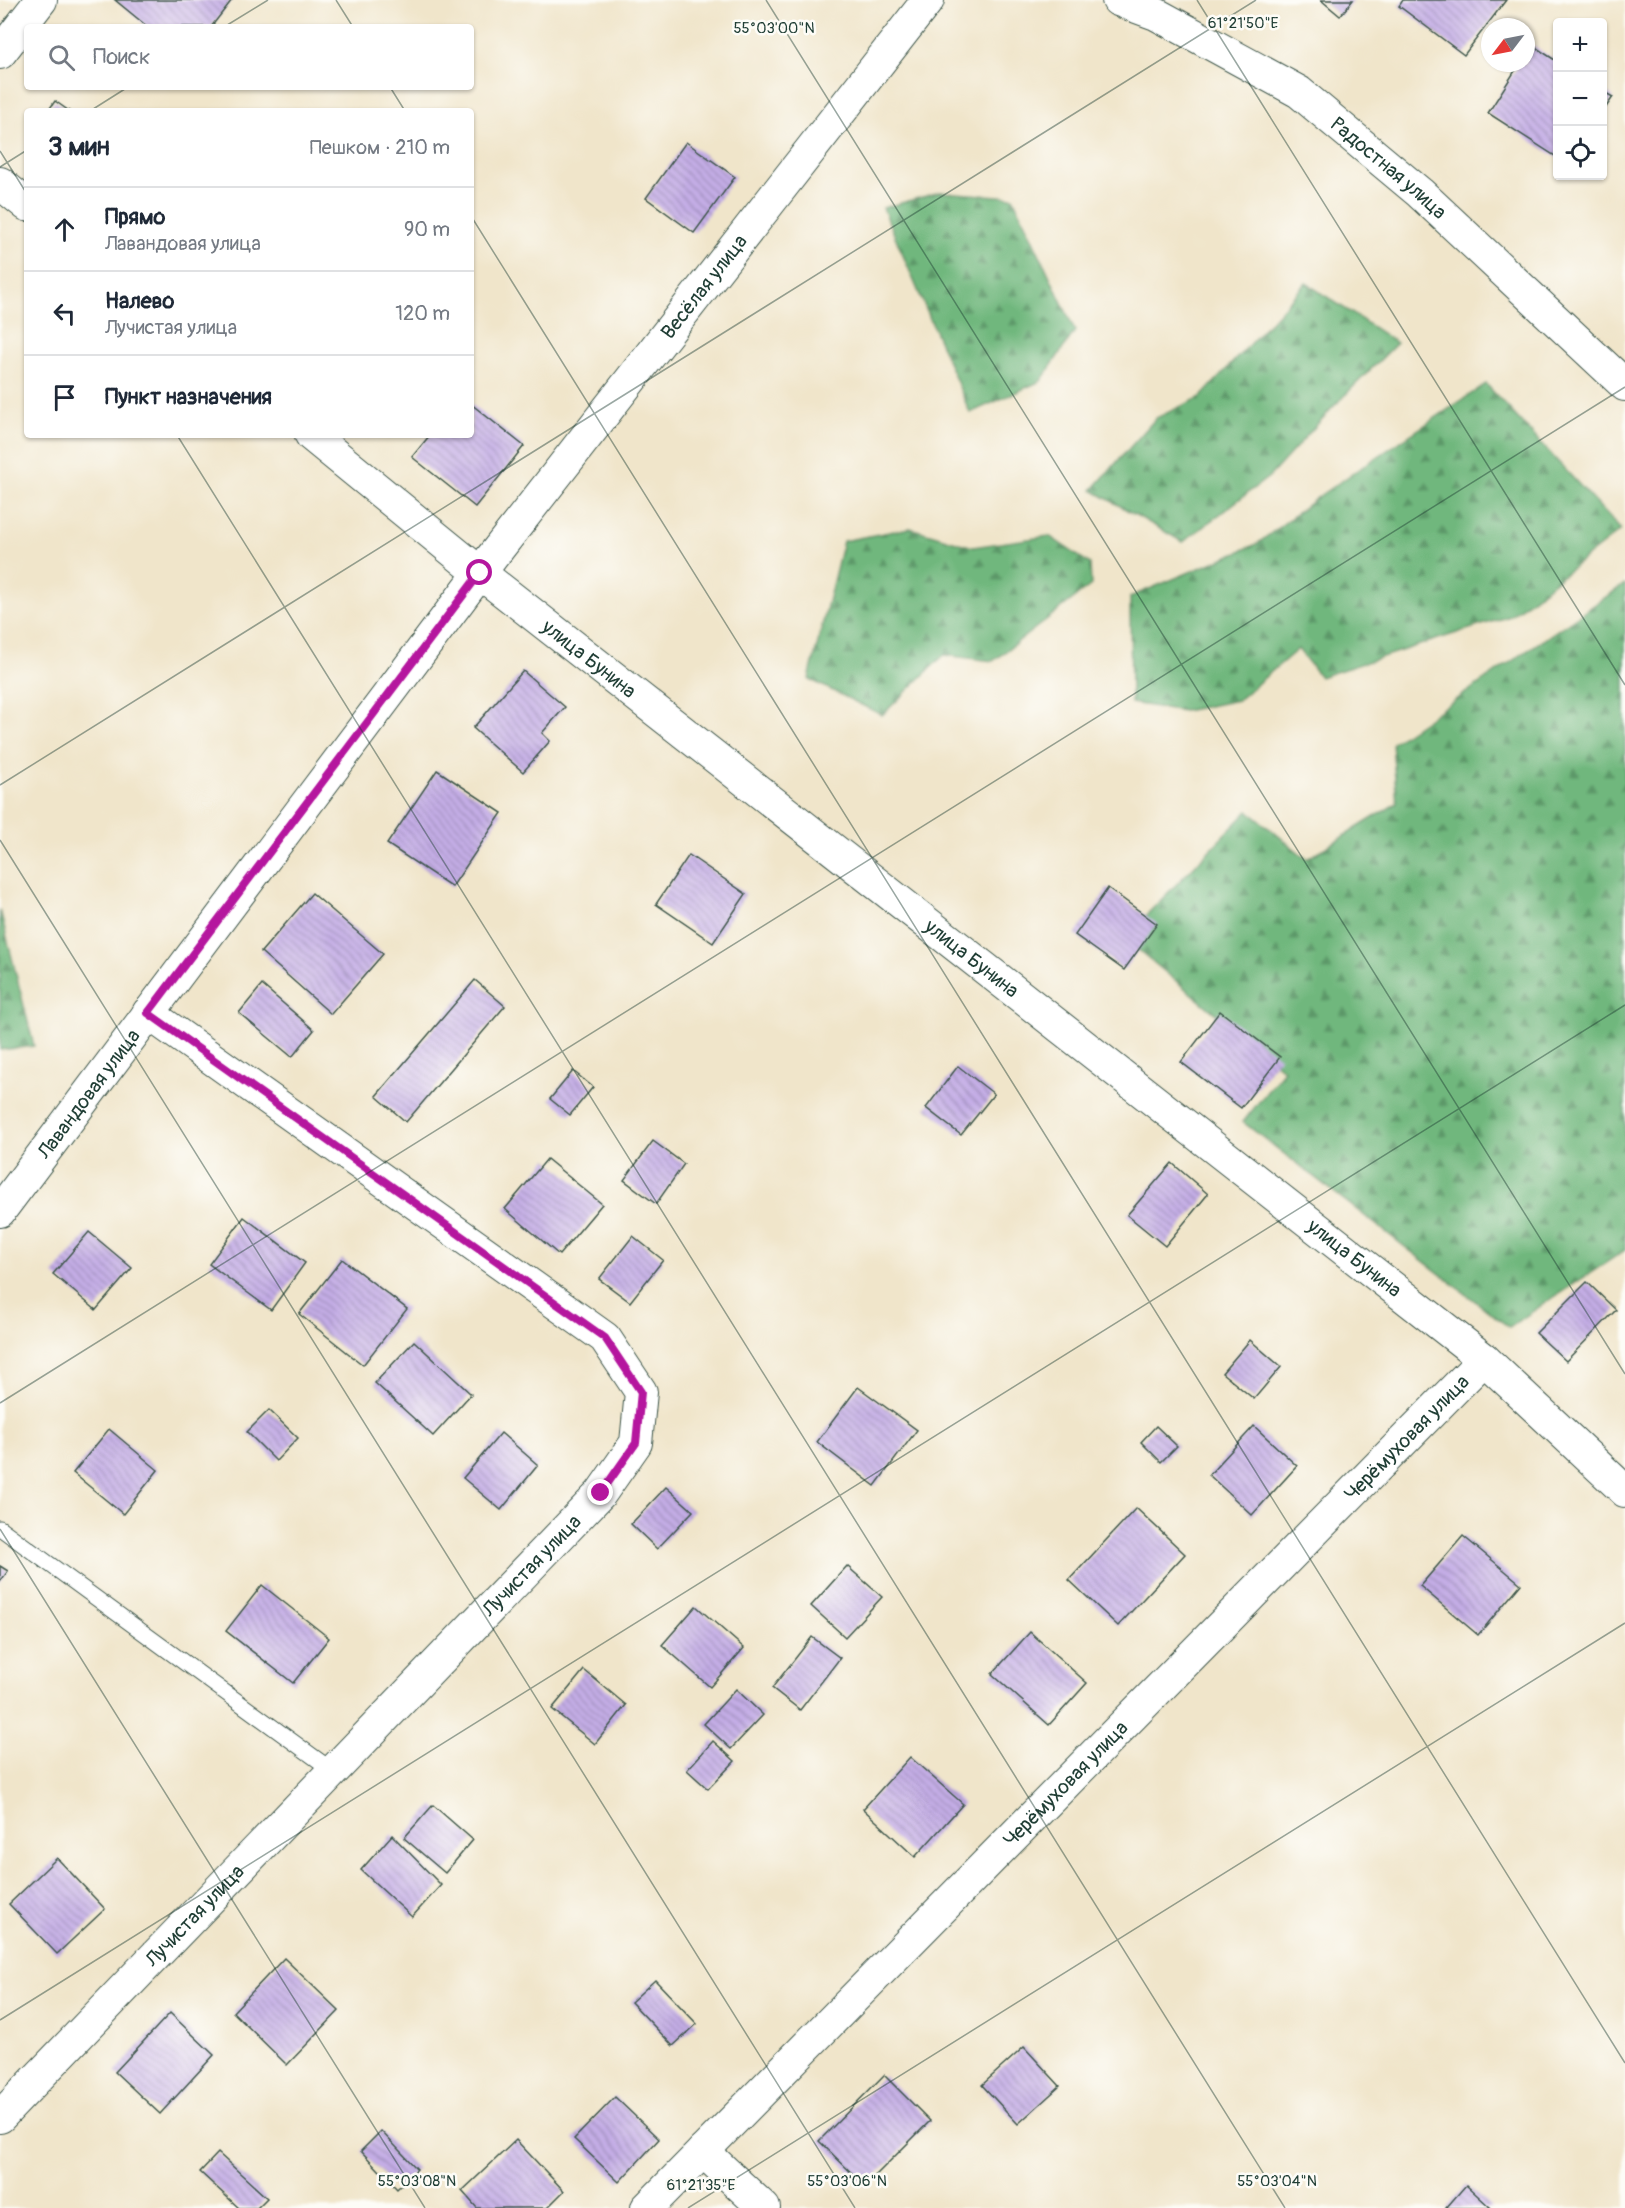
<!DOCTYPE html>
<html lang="ru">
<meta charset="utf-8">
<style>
:root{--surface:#fff;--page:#f2f2f3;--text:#1f2937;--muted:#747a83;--line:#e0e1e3}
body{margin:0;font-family:Pangolin,sans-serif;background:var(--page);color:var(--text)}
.controls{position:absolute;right:18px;top:18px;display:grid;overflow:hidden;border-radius:6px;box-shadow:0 2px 4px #0004}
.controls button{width:54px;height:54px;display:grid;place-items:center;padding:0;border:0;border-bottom:2px solid var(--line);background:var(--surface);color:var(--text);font:30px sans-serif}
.compass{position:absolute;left:1481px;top:18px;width:54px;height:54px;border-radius:50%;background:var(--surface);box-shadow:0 2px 4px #0004;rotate:238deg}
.stop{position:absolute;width:18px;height:18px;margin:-14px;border:4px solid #b5179e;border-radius:50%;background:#fff}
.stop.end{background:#b5179e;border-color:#fff;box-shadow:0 2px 6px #0008}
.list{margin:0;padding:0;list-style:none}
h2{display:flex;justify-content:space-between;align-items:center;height:78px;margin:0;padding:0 24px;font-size:26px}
h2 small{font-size:20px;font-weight:400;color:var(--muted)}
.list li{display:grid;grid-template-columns:39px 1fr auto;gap:18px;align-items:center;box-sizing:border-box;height:84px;padding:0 24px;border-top:2px solid var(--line)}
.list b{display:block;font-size:22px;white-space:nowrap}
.list p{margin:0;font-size:20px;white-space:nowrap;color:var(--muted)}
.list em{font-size:20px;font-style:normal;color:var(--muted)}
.icon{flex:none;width:33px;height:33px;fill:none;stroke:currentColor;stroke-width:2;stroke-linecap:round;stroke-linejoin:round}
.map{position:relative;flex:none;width:1625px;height:2208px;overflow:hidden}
.search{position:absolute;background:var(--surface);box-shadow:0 2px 4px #0004;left:24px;top:24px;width:450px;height:66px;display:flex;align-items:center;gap:15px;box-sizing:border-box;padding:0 21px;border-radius:6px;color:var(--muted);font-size:22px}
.panel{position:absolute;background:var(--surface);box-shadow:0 2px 4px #0004;left:24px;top:108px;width:450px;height:330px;border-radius:6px}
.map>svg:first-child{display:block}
.forest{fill:url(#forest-firs);stroke:#477a58;stroke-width:1.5}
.building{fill:url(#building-back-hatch)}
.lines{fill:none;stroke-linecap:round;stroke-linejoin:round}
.service-casing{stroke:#3e564a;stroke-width:17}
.minor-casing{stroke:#3e564a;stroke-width:34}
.service{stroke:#fff;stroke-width:15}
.minor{stroke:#fff;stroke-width:32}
.route{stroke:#b5179e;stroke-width:8}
.ticks{fill:none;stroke:#1f3d34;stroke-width:1.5;stroke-opacity:0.45}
.labels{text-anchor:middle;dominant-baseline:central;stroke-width:5;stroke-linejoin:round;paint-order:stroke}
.street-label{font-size:20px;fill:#1f3d34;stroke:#fdfcf7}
.ticks-label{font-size:15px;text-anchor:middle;fill:#1f3d34;stroke:#fdfcf7;stroke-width:5;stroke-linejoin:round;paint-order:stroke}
</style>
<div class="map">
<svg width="1625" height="2208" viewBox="0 0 1625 2208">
<defs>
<pattern id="forest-firs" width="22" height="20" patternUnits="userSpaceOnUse" patternTransform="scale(1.5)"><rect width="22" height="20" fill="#6fb77d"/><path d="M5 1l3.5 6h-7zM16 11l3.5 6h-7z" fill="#5b9667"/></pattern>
<pattern id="building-back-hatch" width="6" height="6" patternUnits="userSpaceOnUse" patternTransform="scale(1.5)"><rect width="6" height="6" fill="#c4ade6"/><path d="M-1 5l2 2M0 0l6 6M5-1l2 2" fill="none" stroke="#9f8ebb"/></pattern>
</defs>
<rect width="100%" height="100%" fill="#fdfcf7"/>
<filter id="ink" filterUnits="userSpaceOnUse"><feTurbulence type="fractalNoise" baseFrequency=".0167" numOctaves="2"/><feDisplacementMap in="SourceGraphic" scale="12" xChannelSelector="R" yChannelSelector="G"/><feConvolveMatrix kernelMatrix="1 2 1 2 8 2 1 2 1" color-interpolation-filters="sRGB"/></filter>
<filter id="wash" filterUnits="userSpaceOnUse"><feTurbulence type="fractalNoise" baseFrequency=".008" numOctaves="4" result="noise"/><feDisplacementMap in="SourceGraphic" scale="24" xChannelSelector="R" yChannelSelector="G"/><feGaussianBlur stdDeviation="1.35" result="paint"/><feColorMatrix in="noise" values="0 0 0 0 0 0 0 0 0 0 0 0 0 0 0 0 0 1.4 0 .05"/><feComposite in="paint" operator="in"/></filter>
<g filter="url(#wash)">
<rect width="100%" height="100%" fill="#f0e5ca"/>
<!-- forest -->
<g class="forest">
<polygon points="940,192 1013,197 1075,331 1041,381 970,413 883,208"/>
<polygon points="1306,283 1397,343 1333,407 1270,476 1183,542 1092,490 1156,418 1201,397"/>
<polygon points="1486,384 1621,530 1510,616 1320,677 1298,649 1238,700 1184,711 1131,703 1130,597 1257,544 1322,494"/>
<polygon points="910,528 973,547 1049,536 1090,564 1091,585 993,661 944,655 882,715 809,679 843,541"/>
<polygon points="1625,584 1625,1250 1509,1327 1243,1122 1284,1070 1124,938 1248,811 1307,859 1397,803 1392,743"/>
<polygon points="0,910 34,1046 0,1050"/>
</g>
<g id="blocks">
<!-- building -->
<g class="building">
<polygon points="115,0 232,0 211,27 148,27"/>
<polygon points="1321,0 1353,0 1340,16"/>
<polygon points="1403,0 1506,0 1464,55 1399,6"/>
<polygon points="1532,45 1558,62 1558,158 1488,113 1520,63 1526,63 1526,54"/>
<polygon points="1602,91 1613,97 1602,113"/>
<polygon points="55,101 69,111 48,111"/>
<polygon points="686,142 735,177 694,233 646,198"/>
<polygon points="471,404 524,446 475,507 412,457 430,435 471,435"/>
<polygon points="523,671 565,707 542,733 550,741 523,772 473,728"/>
<polygon points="437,770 502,813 452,887 387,844"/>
<polygon points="689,855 746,894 713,943 656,904"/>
<polygon points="1108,888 1157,924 1124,970 1075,935"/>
<polygon points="312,893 383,954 331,1014 261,952"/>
<polygon points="475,980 505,1006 406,1122 376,1096"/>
<polygon points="262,985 314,1030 292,1057 239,1013"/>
<polygon points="1220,1011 1280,1057 1241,1108 1181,1062"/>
<polygon points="958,1066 994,1094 961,1135 926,1108"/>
<polygon points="573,1071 593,1087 570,1115 550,1099"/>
<polygon points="653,1141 684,1164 656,1204 624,1180"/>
<polygon points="547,1159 602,1204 559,1255 505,1209"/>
<polygon points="1172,1163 1208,1194 1165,1246 1127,1215"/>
<polygon points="244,1217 305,1263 271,1310 209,1264"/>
<polygon points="89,1232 132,1268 96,1310 53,1274"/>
<polygon points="633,1236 663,1260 630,1302 599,1279"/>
<polygon points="342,1259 407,1309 363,1365 299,1314"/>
<polygon points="1587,1282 1616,1310 1566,1361 1536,1333"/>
<polygon points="1250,1340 1281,1367 1254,1399 1222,1373"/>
<polygon points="414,1341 471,1394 433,1436 375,1383"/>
<polygon points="858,1387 917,1430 875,1486 817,1442"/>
<polygon points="269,1410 298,1438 276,1461 247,1432"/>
<polygon points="1156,1426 1177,1446 1161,1462 1141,1442"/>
<polygon points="1254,1426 1297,1466 1252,1515 1209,1475"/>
<polygon points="109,1429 158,1470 123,1514 73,1473"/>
<polygon points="501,1433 538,1465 501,1510 463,1478"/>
<polygon points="666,1487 693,1511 657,1549 631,1524"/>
<polygon points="1136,1508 1185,1554 1118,1626 1069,1580"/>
<polygon points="1463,1536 1521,1584 1478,1635 1420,1586"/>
<polygon points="0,1566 8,1571 0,1582"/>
<polygon points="847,1566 882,1597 845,1637 811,1606"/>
<polygon points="262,1585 329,1638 293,1683 226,1631"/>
<polygon points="696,1606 744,1648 710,1687 662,1645"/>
<polygon points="1030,1632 1087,1683 1049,1725 992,1674"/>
<polygon points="812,1637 840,1658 800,1710 772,1688"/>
<polygon points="584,1670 626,1705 595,1744 552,1709"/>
<polygon points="736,1689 763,1715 731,1749 704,1724"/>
<polygon points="713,1741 735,1761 708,1789 687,1770"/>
<polygon points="910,1757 963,1804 915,1857 863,1809"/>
<polygon points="433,1805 473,1840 445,1873 404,1838"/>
<polygon points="392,1835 441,1885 412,1917 361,1870"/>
<polygon points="57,1858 105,1909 57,1954 9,1904"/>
<polygon points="284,1958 339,2011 287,2065 233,2012"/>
<polygon points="655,1980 697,2024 673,2046 631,2002"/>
<polygon points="170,2013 214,2055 160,2114 115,2072"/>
<polygon points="1024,2047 1060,2086 1018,2124 982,2085"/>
<polygon points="884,2075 930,2121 865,2186 819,2141"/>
<polygon points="615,2097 659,2139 619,2182 574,2139"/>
<polygon points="381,2131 417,2169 397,2189 361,2151"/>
<polygon points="516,2140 564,2191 547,2208 477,2208 462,2191"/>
<polygon points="218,2153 267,2198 257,2208 239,2208 200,2172"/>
<polygon points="1466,2185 1491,2208 1446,2208"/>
</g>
</g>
</g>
<g filter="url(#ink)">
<use href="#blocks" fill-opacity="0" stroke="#3e564a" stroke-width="1.5"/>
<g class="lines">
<defs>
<polyline id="service" points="0,1528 333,1771"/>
<g id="minor">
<path id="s1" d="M1118,0L1156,14L1299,92L1420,193L1625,385"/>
<polyline points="0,53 41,0"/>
<polyline points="0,183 27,205"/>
<path id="s2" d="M311,435L480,573L1484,1359L1625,1491"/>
<path id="s3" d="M0,1211L492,557L928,0"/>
<path id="s4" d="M0,2117L601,1493L636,1443L641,1392L605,1338L148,1013"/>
<polyline points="703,2151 764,2208"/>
<path id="s5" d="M647,2208L1484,1359"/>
</g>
</defs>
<!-- service casing -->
<use href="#service" class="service-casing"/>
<!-- minor casing -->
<use href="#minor" class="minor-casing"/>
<!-- service -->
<use href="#service" class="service"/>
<!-- minor -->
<use href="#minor" class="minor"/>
</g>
</g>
<g class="lines" filter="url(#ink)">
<!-- route -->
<polyline class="route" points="480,573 148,1013 605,1338 641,1392 636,1443 601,1493"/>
</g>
<!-- ticks -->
<path class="ticks" d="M336,0L353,27M766,0L1625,1374M1197,0L1625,685M224,27L268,0M390,87L405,111M90,111L128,87M0,151L27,194M0,167L27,150M471,216L1625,2063M177,435L1285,2208M0,785L1256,0M0,840L855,2208M0,1403L1625,387M0,1529L425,2208M0,2020L1625,1005M688,2208L1625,1623"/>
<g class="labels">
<!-- street labels -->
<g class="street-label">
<text stroke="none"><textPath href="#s1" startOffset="321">Радостная улица</textPath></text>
<text stroke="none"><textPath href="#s3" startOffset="1162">Весёлая улица</textPath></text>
<text stroke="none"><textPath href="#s2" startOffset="357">улица Бунина</textPath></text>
<text stroke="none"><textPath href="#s2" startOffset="843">улица Бунина</textPath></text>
<text stroke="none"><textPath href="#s3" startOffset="147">Лавандовая улица</textPath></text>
<text stroke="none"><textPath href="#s2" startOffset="1329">улица Бунина</textPath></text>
<text stroke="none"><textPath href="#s5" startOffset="1082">Черёмуховая улица</textPath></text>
<text stroke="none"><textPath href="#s4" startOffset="766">Лучистая улица</textPath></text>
<text stroke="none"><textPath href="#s5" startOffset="596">Черёмуховая улица</textPath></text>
<text stroke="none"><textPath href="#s4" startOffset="280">Лучистая улица</textPath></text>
</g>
</g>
<g class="ticks-label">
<text x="1243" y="28">61°21'50"E</text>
<text x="774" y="33">55°03'00"N</text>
<text x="417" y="2186">55°03'08"N</text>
<text x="847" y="2186">55°03'06"N</text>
<text x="1277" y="2186">55°03'04"N</text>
<text x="701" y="2190">61°21'35"E</text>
</g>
</svg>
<div class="controls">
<button>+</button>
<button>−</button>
<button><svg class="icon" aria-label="locate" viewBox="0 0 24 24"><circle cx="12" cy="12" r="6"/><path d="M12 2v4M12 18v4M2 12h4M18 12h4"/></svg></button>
</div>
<svg class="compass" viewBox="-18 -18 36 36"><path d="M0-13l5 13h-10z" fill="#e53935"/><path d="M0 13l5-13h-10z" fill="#747a83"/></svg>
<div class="stop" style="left:480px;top:573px"></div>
<div class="stop end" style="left:601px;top:1493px"></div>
<div class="search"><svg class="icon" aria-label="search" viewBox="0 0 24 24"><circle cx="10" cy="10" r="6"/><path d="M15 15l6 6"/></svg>Поиск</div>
<section class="panel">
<h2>3 мин<small>Пешком · 210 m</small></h2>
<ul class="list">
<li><svg class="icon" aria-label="ahead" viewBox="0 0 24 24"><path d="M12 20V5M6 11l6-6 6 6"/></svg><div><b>Прямо</b><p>Лавандовая улица</p></div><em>90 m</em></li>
<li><svg class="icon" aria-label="left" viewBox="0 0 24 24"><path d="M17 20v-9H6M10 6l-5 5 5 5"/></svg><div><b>Налево</b><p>Лучистая улица</p></div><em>120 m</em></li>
<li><svg class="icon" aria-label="arrive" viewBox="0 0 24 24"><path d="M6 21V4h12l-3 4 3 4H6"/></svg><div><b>Пункт назначения</b></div></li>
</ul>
</section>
</div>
